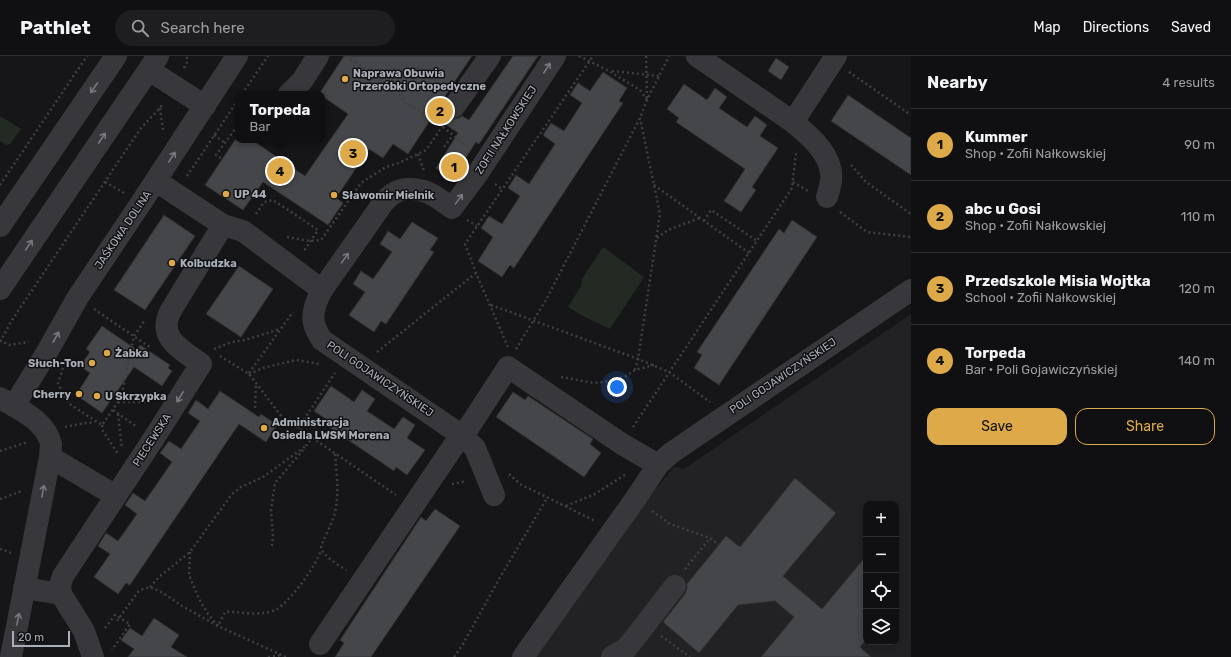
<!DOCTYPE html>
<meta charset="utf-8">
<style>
:root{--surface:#101012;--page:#1e1e20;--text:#f1f3f6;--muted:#9c9d9f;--line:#303032;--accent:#dda949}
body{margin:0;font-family:Rubik,sans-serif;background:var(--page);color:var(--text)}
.controls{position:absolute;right:12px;bottom:12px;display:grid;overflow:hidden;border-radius:8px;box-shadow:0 2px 10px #0003}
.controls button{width:36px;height:36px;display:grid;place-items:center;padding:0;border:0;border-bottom:1px solid var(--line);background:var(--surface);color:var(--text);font:20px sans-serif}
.scale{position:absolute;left:12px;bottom:10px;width:58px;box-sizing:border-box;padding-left:4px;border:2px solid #aaaeb6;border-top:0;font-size:11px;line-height:14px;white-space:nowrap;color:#aaaeb6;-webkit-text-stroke:3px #111113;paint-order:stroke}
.you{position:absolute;left:617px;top:331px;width:14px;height:14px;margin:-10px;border:3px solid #fff;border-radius:50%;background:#1a73e8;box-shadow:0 0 0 6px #1a73e833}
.badge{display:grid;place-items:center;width:26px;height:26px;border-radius:50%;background:var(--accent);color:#111;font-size:13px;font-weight:700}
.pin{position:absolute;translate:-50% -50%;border:2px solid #fff;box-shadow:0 1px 4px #0006}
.popup{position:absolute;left:235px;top:35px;width:90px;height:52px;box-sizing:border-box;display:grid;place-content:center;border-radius:8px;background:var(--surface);filter:drop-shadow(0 1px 3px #0005);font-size:13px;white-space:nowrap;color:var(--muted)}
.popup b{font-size:15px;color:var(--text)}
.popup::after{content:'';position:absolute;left:50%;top:100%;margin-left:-8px;border:8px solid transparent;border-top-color:var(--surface)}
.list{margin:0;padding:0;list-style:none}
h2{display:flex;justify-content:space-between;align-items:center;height:52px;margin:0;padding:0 16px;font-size:17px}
h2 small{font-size:13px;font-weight:400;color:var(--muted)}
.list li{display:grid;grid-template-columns:26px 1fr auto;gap:12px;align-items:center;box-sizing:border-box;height:72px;padding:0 16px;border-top:1px solid var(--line)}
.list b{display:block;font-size:15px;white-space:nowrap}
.list p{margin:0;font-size:13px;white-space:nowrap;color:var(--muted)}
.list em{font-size:13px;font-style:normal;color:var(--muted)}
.actions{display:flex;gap:8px;padding:12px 16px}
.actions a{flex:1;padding:9px 0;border:1px solid var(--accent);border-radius:12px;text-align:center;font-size:14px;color:var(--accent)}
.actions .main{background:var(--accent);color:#111}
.icon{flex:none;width:22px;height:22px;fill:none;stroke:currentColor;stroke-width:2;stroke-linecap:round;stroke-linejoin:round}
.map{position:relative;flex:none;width:911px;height:601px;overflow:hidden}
header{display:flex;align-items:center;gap:24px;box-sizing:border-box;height:56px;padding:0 20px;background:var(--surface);border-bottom:1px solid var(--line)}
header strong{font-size:19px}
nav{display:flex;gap:22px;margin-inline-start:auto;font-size:14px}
.search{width:280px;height:36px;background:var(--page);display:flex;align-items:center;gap:10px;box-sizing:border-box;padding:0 14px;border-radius:22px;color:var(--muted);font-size:15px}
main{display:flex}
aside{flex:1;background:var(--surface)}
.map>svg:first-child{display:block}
.built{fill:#222225;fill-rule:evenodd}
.green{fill:#232a23}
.building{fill:#45464a;stroke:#303033}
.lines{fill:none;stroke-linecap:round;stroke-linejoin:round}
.path{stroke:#3e3f43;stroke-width:2.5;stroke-dasharray:2 3;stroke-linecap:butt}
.minor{stroke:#38383c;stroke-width:22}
.oneway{stroke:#77797f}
.poi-dot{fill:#dda949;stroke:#111113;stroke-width:1.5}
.labels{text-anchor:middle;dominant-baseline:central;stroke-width:3;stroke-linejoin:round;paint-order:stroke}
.poi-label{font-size:11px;font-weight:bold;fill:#aaaeb6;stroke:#111113;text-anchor:start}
.street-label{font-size:11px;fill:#aaaeb6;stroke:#111113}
</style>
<header>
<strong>Pathlet</strong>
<div class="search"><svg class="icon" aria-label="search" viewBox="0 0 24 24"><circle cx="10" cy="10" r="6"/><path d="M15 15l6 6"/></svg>Search here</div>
<nav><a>Map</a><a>Directions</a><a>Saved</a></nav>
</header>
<main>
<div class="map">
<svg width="911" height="601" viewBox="0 0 911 601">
<rect width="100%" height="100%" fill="#161618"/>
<!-- built -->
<path class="built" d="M911,258V601H533L650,437L659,429L675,410L684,413ZM866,448H896V586H866Z"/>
<!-- green -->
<g class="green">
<polygon points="0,60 21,73 10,88 6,89 0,85"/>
<polygon points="603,191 644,221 610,273 583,260 568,251 581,230 582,223"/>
</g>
<!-- building -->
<g class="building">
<polygon points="344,0 472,0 441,46 443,47 442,50 443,56 447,61 453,63 459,62 462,60 469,64 513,0 538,0 479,88 476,86 452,123 436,112 458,77 433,60 408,98 393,88 383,102 369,93 336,142 343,147 328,169 263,126 243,154 205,129 235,84 252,84 305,120 348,58 322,40 322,38 319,38"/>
<polygon points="776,2 789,11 781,24 768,15"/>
<polygon points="603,16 627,32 619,45 623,47 514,212 510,209 502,221 478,205 493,181 481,172 489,160 502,168 520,140 508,132 516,119 529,128 555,88 543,79 551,67 564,75 582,47 570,39 578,27 590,35"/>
<polygon points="684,28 707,44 715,32 727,41 719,52 747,71 755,60 767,69 760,80 778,92 752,131 756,134 741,156 724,145 745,113 676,66 679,62 667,53"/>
<polygon points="848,39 911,82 911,119 831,65"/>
<polygon points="164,159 195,180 145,254 114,234"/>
<polygon points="792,164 817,181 719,329 694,312 702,299 697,296 779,173 784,177"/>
<polygon points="412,166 438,182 430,194 434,196 386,268 381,265 374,276 349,259 365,236 353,228 361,215 373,223 392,196 380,188 388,175 400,183"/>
<polygon points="239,210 273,233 241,281 206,258"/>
<polygon points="102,270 137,294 140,289 170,309 168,312 172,315 162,330 134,311 102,357 76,339 90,317 80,310 90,296 86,293"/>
<polygon points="331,330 354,346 362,334 375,343 367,355 394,373 403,361 415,369 407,382 425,394 407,419 396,411 394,415 323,367 326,363 314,355"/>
<polygon points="220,335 259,361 261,358 277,369 266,386 239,368 130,529 126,527 118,538 94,521 110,498 98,490 106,477 118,485 137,458 125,449 133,437 145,445 172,406 160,397 169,385 181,393 200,365 188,357 196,344 208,353"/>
<polygon points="513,336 525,344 528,340 593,383 590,388 601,397 584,421 496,361"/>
<polygon points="795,422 836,457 783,520 822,553 866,500 866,584 860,591 871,601 761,601 794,561 775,545 738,549 699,597 663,566 685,538 687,532 687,528 726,480 740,491"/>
<polygon points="435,453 460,470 371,601 335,601 344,587 340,584 421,461 426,465"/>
<polygon points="154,562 179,579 171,591 187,601 128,601 134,593 121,584 130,572 142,580"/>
</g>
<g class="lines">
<!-- path -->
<g class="path">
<polyline points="347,0 397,35 406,47 443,71 469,92"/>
<polyline points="579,0 609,15 640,34 647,44"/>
<polyline points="646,0 647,44"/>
<polyline points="184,12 187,6 187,0"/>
<polyline points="612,15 659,20"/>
<polyline points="849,16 911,59"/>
<polyline points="242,38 268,0"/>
<polyline points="160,52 163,74"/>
<polyline points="214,79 225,87"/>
<polyline points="444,91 453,79"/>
<polyline points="418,98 424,115"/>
<polyline points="221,102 216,99 238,69"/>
<polyline points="851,109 866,126 911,158"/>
<polyline points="187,120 238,44"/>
<polyline points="105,126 124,137"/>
<polyline points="793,126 808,135"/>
<polyline points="495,128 503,134"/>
<polyline points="0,129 87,0"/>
<polyline points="654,129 749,197"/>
<polyline points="840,156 867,176 911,181"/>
<polyline points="256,158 264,146 273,144 318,174 304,195"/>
<polyline points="467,164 477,170"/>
<polyline points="704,165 711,154 757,185"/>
<polyline points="287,181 310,185 321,184 361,127 386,111 399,107 426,94 444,68"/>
<polyline points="657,182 668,174 700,162"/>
<polyline points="491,249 638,303 660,158 640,62"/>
<polyline points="94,253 151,292"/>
<polyline points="0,284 9,289 29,286"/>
<polyline points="0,286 12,264 141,72 160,52 163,47"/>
<polyline points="508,291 476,217 465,188 593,0"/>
<polyline points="214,293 232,286 245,284 280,273"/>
<polyline points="516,293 546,244 640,62 647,44 669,0"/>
<polyline points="377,296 476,217"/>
<polyline points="220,300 249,318 282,361 396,439"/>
<polyline points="63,312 58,327 64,340 71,349 102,369 121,342 134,280 145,264"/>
<polyline points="635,314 638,303 669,316 710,346"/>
<polyline points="249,317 293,256"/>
<polyline points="249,318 263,312 296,304 320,308"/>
<polyline points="561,321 594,327 610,325 626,320 635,314 654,309"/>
<polyline points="118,346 152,346"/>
<polyline points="255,352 256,328"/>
<polyline points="113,354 137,371"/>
<polyline points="118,358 122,393"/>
<polyline points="102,369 103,375 118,398"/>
<polyline points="65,371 79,368 95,366"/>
<polyline points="633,371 792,132 796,97"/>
<polyline points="298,372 335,317"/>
<polyline points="306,390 312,382"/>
<polyline points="0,395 28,386"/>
<path d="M335,398C337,420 340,443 333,463C331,469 321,488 321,492C322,499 340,510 346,514"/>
<polyline points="509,418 520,428 595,465"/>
<polyline points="452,428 467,425"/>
<polyline points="0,443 22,435"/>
<polyline points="566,450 595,438 626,418"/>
<polyline points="652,455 670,468 710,482 719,489"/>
<polyline points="272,490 273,481 271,455 275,427 303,394"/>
<polyline points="0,493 11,497"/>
<path d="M190,496L189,519L199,543L208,558L218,570L225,556C237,555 250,559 262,557C267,557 273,555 277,553C292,543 316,510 321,494"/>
<polyline points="685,513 710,482"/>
<polyline points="150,531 159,521 190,496 232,438 241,431 263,421 306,390"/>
<polyline points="117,565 138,536 143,533 150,531 163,537 182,550 218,570 286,601"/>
<polyline points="105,572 115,559 130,568 112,594"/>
<polyline points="661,580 690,601"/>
<polyline points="268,601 281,599"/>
<polyline points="454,601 463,588 498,525 547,442"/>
</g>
<!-- minor -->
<g class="minor">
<path d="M697,0L793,66C811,81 834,100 831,125C830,130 829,136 827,141"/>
<polyline points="149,14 205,50"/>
<polyline points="289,38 302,25 318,0"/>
<polyline points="454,51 490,0"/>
<polyline points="793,66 836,0"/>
<polyline points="156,125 223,169 243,175 322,234"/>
<polyline points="0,170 116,0"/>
<polyline points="0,233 158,0"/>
<path d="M0,342C19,353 46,365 51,388C51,392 50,397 50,401L11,601"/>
<polyline points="14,350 47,296 78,241 141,147 237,0"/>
<polyline points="50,401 116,440"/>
<path d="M494,439L475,392L461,379L322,284C320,280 317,277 316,273C310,261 316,245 322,234L383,147C390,139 396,134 407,133C427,132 436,141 452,152L478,117L555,0"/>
<path d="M24,532L61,538L60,529L63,520L154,382L201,308C183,294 157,283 170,256L223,169"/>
<polyline points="61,538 84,575 93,601"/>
<polyline points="320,588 461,379 467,374 508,311 622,388 658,409"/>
<polyline points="523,601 636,442 658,409 671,397 911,234"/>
<polyline points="612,601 627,592 675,530"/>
</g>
</g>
<!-- one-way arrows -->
<defs><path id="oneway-shaft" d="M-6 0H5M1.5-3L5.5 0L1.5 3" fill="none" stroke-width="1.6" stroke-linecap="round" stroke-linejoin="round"/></defs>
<g class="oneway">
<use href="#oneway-shaft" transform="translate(547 12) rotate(-57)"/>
<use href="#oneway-shaft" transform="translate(94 32) rotate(124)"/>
<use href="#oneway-shaft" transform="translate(102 82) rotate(-56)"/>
<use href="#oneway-shaft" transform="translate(172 101) rotate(-57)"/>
<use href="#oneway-shaft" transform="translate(459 143) rotate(-54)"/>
<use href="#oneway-shaft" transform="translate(29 189) rotate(-56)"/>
<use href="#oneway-shaft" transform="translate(345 202) rotate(-55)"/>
<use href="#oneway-shaft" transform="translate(56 281) rotate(-61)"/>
<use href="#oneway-shaft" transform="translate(180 341) rotate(122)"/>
<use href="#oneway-shaft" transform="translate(43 435) rotate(-79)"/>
<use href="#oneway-shaft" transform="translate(18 563) rotate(-79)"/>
</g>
<!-- markers -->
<g class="poi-dot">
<circle cx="345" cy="23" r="4"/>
<circle cx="226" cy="138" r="4"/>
<circle cx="334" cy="139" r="4"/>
<circle cx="172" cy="207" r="4"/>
<circle cx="107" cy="297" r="4"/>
<circle cx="92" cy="307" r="4"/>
<circle cx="79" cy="338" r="4"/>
<circle cx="97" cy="340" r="4"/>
<circle cx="264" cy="372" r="4"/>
</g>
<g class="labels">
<!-- poi labels -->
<g class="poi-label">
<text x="353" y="17">Naprawa Obuwia<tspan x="353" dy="13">Przeróbki Ortopedyczne</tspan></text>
<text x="234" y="138">UP 44</text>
<text x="342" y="139">Sławomir Mielnik</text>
<text x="180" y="207">Kolbudzka</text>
<text x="115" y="297">Żabka</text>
<text x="84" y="307" text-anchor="end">Słuch-Ton</text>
<text x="71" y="338" text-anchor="end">Cherry</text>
<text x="105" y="340">U Skrzypka</text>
<text x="272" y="366">Administracja<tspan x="272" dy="13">Osiedla LWSM Morena</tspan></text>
</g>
<!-- street labels -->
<g class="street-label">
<text transform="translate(506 74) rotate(-57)">ZOFII NAŁKOWSKIEJ</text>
<text transform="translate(123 174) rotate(-56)">JAŚKOWA DOLINA</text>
<text transform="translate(783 320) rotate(-34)">POLI GOJAWICZYŃSKIEJ</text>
<text transform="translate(380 323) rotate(34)">POLI GOJAWICZYŃSKIEJ</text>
<text transform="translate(152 384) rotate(-57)">PIECEWSKA</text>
</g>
</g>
</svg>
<div class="controls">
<button>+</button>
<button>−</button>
<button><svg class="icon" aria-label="locate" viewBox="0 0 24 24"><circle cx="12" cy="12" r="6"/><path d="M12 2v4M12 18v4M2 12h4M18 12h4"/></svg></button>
<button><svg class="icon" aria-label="layers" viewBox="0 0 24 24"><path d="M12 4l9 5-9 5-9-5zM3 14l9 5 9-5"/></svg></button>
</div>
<div class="scale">20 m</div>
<div class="you"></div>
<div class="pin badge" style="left:454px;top:111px">1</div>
<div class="pin badge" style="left:440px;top:55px">2</div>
<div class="pin badge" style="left:353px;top:97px">3</div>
<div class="pin badge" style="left:280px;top:115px">4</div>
<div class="popup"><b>Torpeda</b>Bar</div>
</div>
<aside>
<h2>Nearby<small>4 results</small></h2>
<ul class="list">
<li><span class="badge">1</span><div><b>Kummer</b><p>Shop · Zofii Nałkowskiej</p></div><em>90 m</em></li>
<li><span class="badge">2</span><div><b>abc u Gosi</b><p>Shop · Zofii Nałkowskiej</p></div><em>110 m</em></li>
<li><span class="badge">3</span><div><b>Przedszkole Misia Wojtka</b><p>School · Zofii Nałkowskiej</p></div><em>120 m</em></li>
<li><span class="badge">4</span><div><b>Torpeda</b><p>Bar · Poli Gojawiczyńskiej</p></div><em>140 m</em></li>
</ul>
<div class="actions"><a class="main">Save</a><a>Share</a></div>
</aside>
</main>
